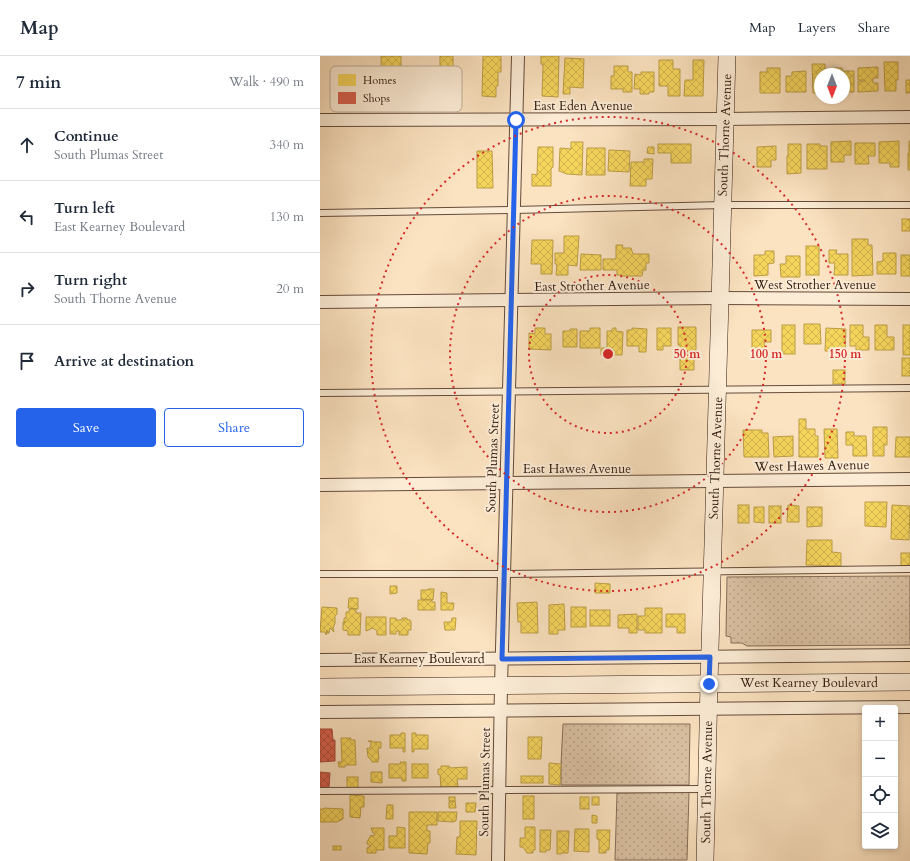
<!DOCTYPE html>
<meta charset="utf-8">
<style>
:root{--surface:#fff;--page:#f6f6f7;--text:#1f2937;--muted:#747a83;--line:#e0e1e3;--accent:#2563eb}
body{margin:0;font-family:Cardo,serif;background:var(--page);color:var(--text)}
.controls{position:absolute;right:12px;bottom:12px;display:grid;overflow:hidden;border-radius:4px;box-shadow:0 2px 6px #0003}
.controls button{width:36px;height:36px;display:grid;place-items:center;padding:0;border:0;border-bottom:1px solid var(--line);background:var(--surface);color:var(--text);font:20px sans-serif}
.compass{position:absolute;left:494px;top:12px;width:36px;height:36px;border-radius:50%;background:var(--surface);box-shadow:0 2px 6px #0003;rotate:180deg}
.stop{position:absolute;width:12px;height:12px;margin:-9px;border:3px solid #2563eb;border-radius:50%;background:#fff}
.stop.end{background:#2563eb;border-color:#fff;box-shadow:0 1px 4px #0008}
.list{margin:0;padding:0;list-style:none}
h2{display:flex;justify-content:space-between;align-items:center;height:52px;margin:0;padding:0 16px;font-size:17px}
h2 small{font-size:13px;font-weight:400;color:var(--muted)}
.list li{display:grid;grid-template-columns:26px 1fr auto;gap:12px;align-items:center;box-sizing:border-box;height:72px;padding:0 16px;border-top:1px solid var(--line)}
.list b{display:block;font-size:15px;white-space:nowrap}
.list p{margin:0;font-size:13px;white-space:nowrap;color:var(--muted)}
.list em{font-size:13px;font-style:normal;color:var(--muted)}
.actions{display:flex;gap:8px;padding:12px 16px}
.actions a{flex:1;padding:9px 0;border:1px solid var(--accent);border-radius:4px;text-align:center;font-size:14px;color:var(--accent)}
.actions .main{background:var(--accent);color:#fff}
.icon{flex:none;width:22px;height:22px;fill:none;stroke:currentColor;stroke-width:2;stroke-linecap:round;stroke-linejoin:round}
.map{position:relative;flex:none;width:590px;height:805px;overflow:hidden}
header{display:flex;align-items:center;gap:24px;box-sizing:border-box;height:56px;padding:0 20px;background:var(--surface);border-bottom:1px solid var(--line)}
header strong{font-size:19px}
nav{display:flex;gap:22px;margin-inline-start:auto;font-size:14px}
main{display:flex}
aside{flex:1;background:var(--surface)}
.map>svg:first-child{display:block}
.green{fill:url(#green-dots);stroke:#866d58}
.homes{fill:url(#homes-cross-hatch);stroke:#bb9d45}
.shops{fill:url(#shops-cross-hatch);stroke:#a54b3a}
.lines{fill:none;stroke-linecap:round;stroke-linejoin:round}
.lane-casing{stroke:#644c3b;stroke-width:8}
.street-casing{stroke:#644c3b;stroke-width:14}
.secondary-casing{stroke:#321a0f;stroke-width:18}
.lane{stroke:#fcecd6;stroke-width:6}
.street{stroke:#fcecd6;stroke-width:12}
.secondary{stroke:#fcecd6;stroke-width:17}
.route{stroke:#2563eb;stroke-width:5}
.ring{fill:none;stroke:#d62828;stroke-width:2;stroke-dasharray:2 4}
.labels{text-anchor:middle;dominant-baseline:central;stroke-width:4;stroke-linejoin:round;paint-order:stroke}
.street-label{font-size:13px;fill:#321a0f;stroke:#fcecd6}
.key{fill:#fcecd6;stroke:#bfad9a;stroke-width:1}
.key-label{font-size:11px;fill:#321a0f}
.centre{fill:#d62828;stroke:#fcecd6;stroke-width:2}
.ring-label{font-size:12px;text-anchor:middle;font-weight:bold;fill:#d62828;stroke:#fcecd6;stroke-width:4;stroke-linejoin:round;paint-order:stroke}
</style>
<header>
<strong>Map</strong>
<nav><a>Map</a><a>Layers</a><a>Share</a></nav>
</header>
<main>
<aside>
<h2>7 min<small>Walk · 490 m</small></h2>
<ul class="list">
<li><svg class="icon" aria-label="ahead" viewBox="0 0 24 24"><path d="M12 20V5M6 11l6-6 6 6"/></svg><div><b>Continue</b><p>South Plumas Street</p></div><em>340 m</em></li>
<li><svg class="icon" aria-label="left" viewBox="0 0 24 24"><path d="M17 20v-9H6M10 6l-5 5 5 5"/></svg><div><b>Turn left</b><p>East Kearney Boulevard</p></div><em>130 m</em></li>
<li><svg class="icon" aria-label="right" viewBox="0 0 24 24"><path d="M7 20v-9h11M14 6l5 5-5 5"/></svg><div><b>Turn right</b><p>South Thorne Avenue</p></div><em>20 m</em></li>
<li><svg class="icon" aria-label="arrive" viewBox="0 0 24 24"><path d="M6 21V4h12l-3 4 3 4H6"/></svg><div><b>Arrive at destination</b></div></li>
</ul>
<div class="actions"><a class="main">Save</a><a>Share</a></div>
</aside>
<div class="map">
<svg width="590" height="805" viewBox="0 0 590 805">
<defs>
<pattern id="green-dots" width="8" height="8" patternUnits="userSpaceOnUse"><rect width="8" height="8" fill="#d9c0a2"/><path d="M2 2h.1M6 6h.1" fill="none" stroke="#bba48a" stroke-width="1.8" stroke-linecap="round"/></pattern>
<pattern id="homes-cross-hatch" width="8" height="8" patternUnits="userSpaceOnUse"><rect width="8" height="8" fill="#f6d55c"/><path d="M0 0l8 8M0 8l8-8" fill="none" stroke="#d3b64f"/></pattern>
<pattern id="shops-cross-hatch" width="8" height="8" patternUnits="userSpaceOnUse"><rect width="8" height="8" fill="#d6604d"/><path d="M0 0l8 8M0 8l8-8" fill="none" stroke="#ae4e3e"/></pattern>
</defs>
<rect width="100%" height="100%" fill="#fbe2c0"/>
<filter id="stains"><feTurbulence type="fractalNoise" baseFrequency=".005" numOctaves="4"/><feColorMatrix values="0 0 0 0 .2 0 0 0 0 .09 0 0 0 0 .02 0 0 0 .5 -.17"/></filter>
<radialGradient id="worn" r=".72"><stop offset=".6" stop-color="#630" stop-opacity="0"/><stop offset="1" stop-color="#630" stop-opacity=".3"/></radialGradient>
<!-- green -->
<g class="green">
<polygon points="590,520 590,589 427,590 422,587 411,587 411,581 406,580 407,521"/>
<polygon points="243,668 370,668 369,729 241,729 241,708"/>
<polygon points="369,736 367,804 295,804 297,737"/>
</g>
<!-- homes -->
<g class="homes">
<polygon points="61,0 81,0 81,16 76,16 76,22 81,22 81,32 75,32 75,39 70,39 70,43 62,43"/>
<polygon points="120,0 133,0 133,13 131,13 131,39 122,39 122,36 113,36 111,34 109,33 107,30 107,24 112,22 112,14 120,14"/>
<polygon points="163,0 181,0 181,16 178,16 178,30 176,30 176,41 162,40"/>
<polygon points="221,0 239,0 238,41 222,40 223,9 221,8"/>
<polygon points="245,2 264,3 263,32 250,31 250,38 243,38"/>
<polygon points="339,4 353,4 353,13 360,13 360,40 348,40 348,30 339,30"/>
<polygon points="373,4 384,4 383,40 364,40 365,24 373,24"/>
<polygon points="564,6 578,6 578,24 576,24 576,35 565,35"/>
<polygon points="492,8 505,8 505,18 500,18 500,37 493,37"/>
<polygon points="294,10 308,10 308,16 312,16 312,36 303,36 303,33 291,33 291,20 294,20"/>
<polygon points="558,11 558,22 553,22 553,27 558,27 558,35 538,36 538,25 545,25 545,24 538,24 538,12"/>
<polygon points="447,12 460,12 460,37 440,37 440,16 447,16"/>
<polygon points="514,12 522,12 522,15 534,15 534,36 524,36 524,18 514,18"/>
<polygon points="486,15 486,36 466,36 466,20 472,20 472,16"/>
<polygon points="321,16 334,16 334,36 329,36 329,38 320,38 320,33 314,33 315,18 321,19"/>
<rect x="586" y="24" width="4" height="13"/>
<polygon points="531,85 531,99 524,99 524,106 511,106 511,86"/>
<polygon points="579,85 579,111 570,111 570,107 559,107 559,86"/>
<polygon points="589,85 590,85 590,114 588,114 588,97 589,97"/>
<polygon points="251,86 263,86 262,119 247,118 239,115 240,92 251,93"/>
<polygon points="535,87 555,87 555,100 548,100 549,108 535,108"/>
<polygon points="338,88 371,88 371,107 351,107 351,97 338,97"/>
<polygon points="468,88 481,88 481,117 467,118 467,100 468,100"/>
<polygon points="487,88 500,88 500,90 507,90 507,113 487,113"/>
<polygon points="456,90 456,104 451,104 451,111 437,111 437,91"/>
<polygon points="218,91 233,91 233,111 231,113 231,130 212,130 212,118 217,119"/>
<polygon points="328,91 334,91 334,98 327,97"/>
<polygon points="267,92 285,92 285,119 266,119"/>
<polygon points="289,94 310,95 309,116 288,115"/>
<polygon points="157,95 172,95 173,132 157,132"/>
<polygon points="324,103 333,103 332,123 326,123 326,130 310,130 311,106 324,106"/>
<rect x="582" y="163" width="8" height="12"/>
<polygon points="244,180 259,180 257,210 248,209 248,219 236,219 237,208 235,208 235,197 244,197"/>
<polygon points="532,183 548,183 548,189 552,189 553,219 532,220"/>
<polygon points="212,184 233,184 232,218 221,218 221,208 211,208"/>
<polygon points="296,189 303,189 302,192 311,192 313,198 329,198 329,207 326,207 326,214 323,214 322,220 301,220 302,219 297,219 297,214 283,214 283,203 296,203"/>
<rect x="486" y="190" width="13" height="29"/>
<polygon points="509,194 517,194 516,198 528,198 528,219 514,219 515,207 509,207"/>
<polygon points="445,195 454,195 454,207 448,208 448,219 434,220 434,199 445,199"/>
<polygon points="563,197 576,197 576,218 557,218 557,206 563,205"/>
<polygon points="261,198 281,199 281,214 260,214"/>
<rect x="581" y="199" width="9" height="21"/>
<polygon points="466,200 480,200 480,221 461,221 460,208 466,208"/>
<polygon points="484,268 500,268 501,288 484,288"/>
<rect x="462" y="269" width="13" height="29"/>
<polygon points="530,269 543,269 543,281 549,281 549,294 536,294 536,290 530,290"/>
<polygon points="555,269 567,269 567,281 574,281 574,294 555,294"/>
<rect x="583" y="269" width="7" height="30"/>
<polygon points="358,271 376,271 376,294 374,294 374,314 360,314 360,289 358,289"/>
<polygon points="215,272 225,272 225,278 231,278 231,294 209,293 209,277 215,278"/>
<polygon points="270,272 280,272 280,292 260,292 260,275 270,275"/>
<polygon points="293,272 296,272 296,275 303,276 302,299 281,299 281,292 287,292 287,275 291,275"/>
<polygon points="312,272 327,273 326,296 319,296 319,290 307,290 307,274 312,274"/>
<polygon points="337,272 351,272 351,290 343,290 343,294 337,294"/>
<polygon points="506,272 526,273 525,296 505,295"/>
<polygon points="250,273 257,273 257,291 243,291 243,275 250,275"/>
<polygon points="432,274 451,274 451,286 444,286 445,293 432,293"/>
<rect x="582" y="302" width="8" height="18"/>
<rect x="513" y="314" width="12" height="14"/>
<polygon points="479,363 486,363 486,373 495,373 495,380 498,380 498,401 479,401"/>
<polygon points="553,371 567,371 567,389 564,389 564,400 553,400"/>
<polygon points="504,373 517,373 518,402 505,402"/>
<polygon points="423,374 442,374 442,377 448,377 449,401 424,401"/>
<polygon points="526,376 534,376 534,380 546,380 547,400 533,400 533,389 526,389"/>
<polygon points="473,380 473,400 454,401 453,381"/>
<polygon points="576,381 590,381 590,401 575,401"/>
<polygon points="545,446 567,446 566,471 545,470"/>
<rect x="418" y="449" width="11" height="18"/>
<polygon points="468,449 479,450 479,466 467,466"/>
<polygon points="572,449 590,450 589,484 571,483"/>
<rect x="449" y="450" width="12" height="17"/>
<polygon points="434,451 444,451 444,467 434,466"/>
<polygon points="487,451 502,451 502,470 487,471"/>
<polygon points="487,484 512,484 512,496 521,497 521,510 486,509"/>
<rect x="581" y="497" width="9" height="13"/>
<polygon points="275,527 290,528 290,537 275,537"/>
<polygon points="70,530 77,530 77,537 70,538"/>
<polygon points="108,533 114,533 113,544 101,543 101,534 108,534"/>
<polygon points="121,536 127,537 127,547 134,547 133,554 121,554"/>
<polygon points="29,542 38,542 38,553 28,552"/>
<polygon points="98,544 111,544 112,546 115,546 115,554 98,554"/>
<polygon points="217,546 218,577 201,577 201,566 198,566 197,547"/>
<polygon points="244,548 245,574 238,574 238,578 229,578 229,549"/>
<polygon points="2,551 17,552 17,558 15,560 15,567 13,572 14,576 10,572 9,577 7,577 7,574 6,579 5,576 0,576"/>
<rect x="251" y="551" width="15" height="20"/>
<polygon points="325,552 342,552 342,577 325,577 325,574 318,574 318,560 325,560"/>
<polygon points="31,553 36,553 36,557 41,557 40,579 28,579 28,575 23,574 23,566 26,566 24,566 24,562 26,562 26,556 29,556 29,554"/>
<rect x="270" y="554" width="20" height="16"/>
<polygon points="317,558 317,577 309,577 309,572 298,572 298,559"/>
<polygon points="346,558 365,558 365,577 357,577 357,571 346,571"/>
<polygon points="46,561 66,561 66,579 57,579 57,575 53,572 46,575"/>
<polygon points="70,562 76,562 76,564 82,564 82,562 87,562 87,564 90,564 91,566 91,574 88,574 88,579 79,579 79,575 76,575 76,578 70,578"/>
<polygon points="132,562 136,562 135,574 125,574 124,566 131,566"/>
<polygon points="81,677 85,677 85,696 83,696 83,692 70,692 70,679 81,679"/>
<polygon points="92,677 96,677 96,679 108,679 108,693 94,693 94,696 92,696"/>
<polygon points="208,681 222,681 221,703 208,703"/>
<polygon points="21,682 31,682 30,684 35,684 36,709 25,709 25,711 19,711 18,706 22,706"/>
<polygon points="48,685 52,685 53,686 61,686 61,692 58,692 59,703 58,703 58,706 52,706 52,705 48,701 47,692 49,693 51,689 51,686"/>
<polygon points="80,706 86,706 86,725 82,725 82,722 69,722 69,708 81,708"/>
<polygon points="229,707 241,708 240,729 229,728"/>
<rect x="92" y="708" width="16" height="14"/>
<polygon points="121,710 129,710 130,712 147,711 147,723 137,723 138,731 121,732 120,719 118,718 118,713 121,713"/>
<polygon points="51,716 62,716 62,727 51,726"/>
<rect x="201" y="720" width="22" height="7"/>
<rect x="27" y="721" width="11" height="11"/>
<polygon points="30,739 44,740 44,751 41,751 40,762 30,761"/>
<rect x="203" y="740" width="11" height="23"/>
<rect x="129" y="741" width="6" height="4"/>
<rect x="260" y="741" width="9" height="12"/>
<rect x="272" y="741" width="7" height="8"/>
<polygon points="135,745 136,752 129,752 129,746"/>
<polygon points="146,747 156,747 155,756 146,756"/>
<polygon points="67,749 73,749 73,763 66,763"/>
<polygon points="4,752 23,753 23,763 17,766 0,766 0,753 4,753"/>
<polygon points="89,756 117,756 117,769 107,769 107,775 110,775 110,787 108,787 107,798 89,797"/>
<polygon points="118,756 137,756 136,765 134,765 134,766 118,765"/>
<polygon points="272,759 277,760 277,767 272,767"/>
<polygon points="140,765 157,765 156,799 136,798 137,781 140,781"/>
<polygon points="77,771 85,772 85,792 69,792 69,780 77,780"/>
<polygon points="205,771 215,771 215,794 213,794 213,797 207,797 203,791 200,791 200,782 205,782"/>
<polygon points="51,772 64,772 64,794 56,794 56,797 47,797 47,792 51,790 47,788 47,786 51,779 54,780 55,778 53,777"/>
<polygon points="255,773 269,773 269,796 254,795"/>
<polygon points="220,774 231,774 230,794 226,794 226,796 220,796"/>
<polygon points="277,774 290,774 289,794 286,794 286,797 279,797 279,783 277,783"/>
<polygon points="237,775 249,775 248,797 241,797 241,798 237,798"/>
<rect x="13" y="790" width="8" height="4"/>
</g>
<!-- shops -->
<g class="shops">
<polygon points="0,673 12,673 13,684 15,684 15,705 0,706"/>
<polygon points="0,716 10,717 9,732 0,732"/>
</g>
<g class="lines">
<defs>
<g id="lane">
<polyline points="0,157 194,154 403,149 590,149"/>
<polyline points="0,337 590,332"/>
<polyline points="0,518 184,518 590,513"/>
<polyline points="0,735 385,733"/>
</g>
<g id="street">
<polyline points="0,64 405,63 590,61"/>
<polyline points="0,246 400,242 590,243"/>
<polyline points="0,429 590,423"/>
<polyline points="0,604 590,599"/>
<polyline points="0,656 590,651"/>
<polyline points="178,805 181,630 198,0"/>
</g>
<g id="secondary">
<polyline points="0,631 590,626"/>
<polyline points="385,805 389,628 407,0"/>
</g>
</defs>
<!-- lane casing -->
<use href="#lane" class="lane-casing"/>
<!-- street casing -->
<use href="#street" class="street-casing"/>
<!-- secondary casing -->
<use href="#secondary" class="secondary-casing"/>
<!-- lane -->
<use href="#lane" class="lane"/>
<!-- street -->
<use href="#street" class="street"/>
<!-- secondary -->
<use href="#secondary" class="secondary"/>
</g>
<g class="lines">
<!-- route -->
<polyline class="route" points="196,64 182,603 390,601 389,628"/>
</g>
<!-- distance rings -->
<g class="ring">
<circle cx="288" cy="298" r="79"/>
<circle cx="288" cy="298" r="158"/>
<circle cx="288" cy="298" r="237"/>
</g>
<g class="labels">
<!-- street labels -->
<g class="street-label">
<text x="263" y="50">East Eden Avenue</text>
<text transform="translate(405 79) rotate(-88)">South Thorne Avenue</text>
<text x="495" y="229">West Strother Avenue</text>
<text transform="translate(272 230) rotate(-1)">East Strother Avenue</text>
<text transform="translate(173 402) rotate(-88)">South Plumas Street</text>
<text transform="translate(396 402) rotate(-88)">South Thorne Avenue</text>
<text transform="translate(492 410) rotate(-1)">West Hawes Avenue</text>
<text x="257" y="413">East Hawes Avenue</text>
<text x="99" y="603">East Kearney Boulevard</text>
<text x="489" y="627">West Kearney Boulevard</text>
<text transform="translate(165 726) rotate(-89)">South Plumas Street</text>
<text transform="translate(387 726) rotate(-89)">South Thorne Avenue</text>
</g>
</g>
<!-- legend -->
<rect x="10" y="10" width="132" height="46" rx="6" class="key"/>
<rect x="18" y="18" width="18" height="12" fill="#f6d55c"/>
<rect x="18" y="36" width="18" height="12" fill="#d6604d"/>
<g class="key-label">
<text x="43" y="28">Homes</text>
<text x="43" y="46">Shops</text>
</g>
<circle cx="288" cy="298" r="6" class="centre"/>
<g class="ring-label">
<text x="367" y="302">50 m</text>
<text x="446" y="302">100 m</text>
<text x="525" y="302">150 m</text>
</g>
<rect width="100%" height="100%" filter="url(#stains)"/>
<rect width="100%" height="100%" fill="url(#worn)"/>
</svg>
<div class="controls">
<button>+</button>
<button>−</button>
<button><svg class="icon" aria-label="locate" viewBox="0 0 24 24"><circle cx="12" cy="12" r="6"/><path d="M12 2v4M12 18v4M2 12h4M18 12h4"/></svg></button>
<button><svg class="icon" aria-label="layers" viewBox="0 0 24 24"><path d="M12 4l9 5-9 5-9-5zM3 14l9 5 9-5"/></svg></button>
</div>
<svg class="compass" viewBox="-18 -18 36 36"><path d="M0-13l5 13h-10z" fill="#e53935"/><path d="M0 13l5-13h-10z" fill="#747a83"/></svg>
<div class="stop" style="left:196px;top:64px"></div>
<div class="stop end" style="left:389px;top:628px"></div>
</div>
</main>
